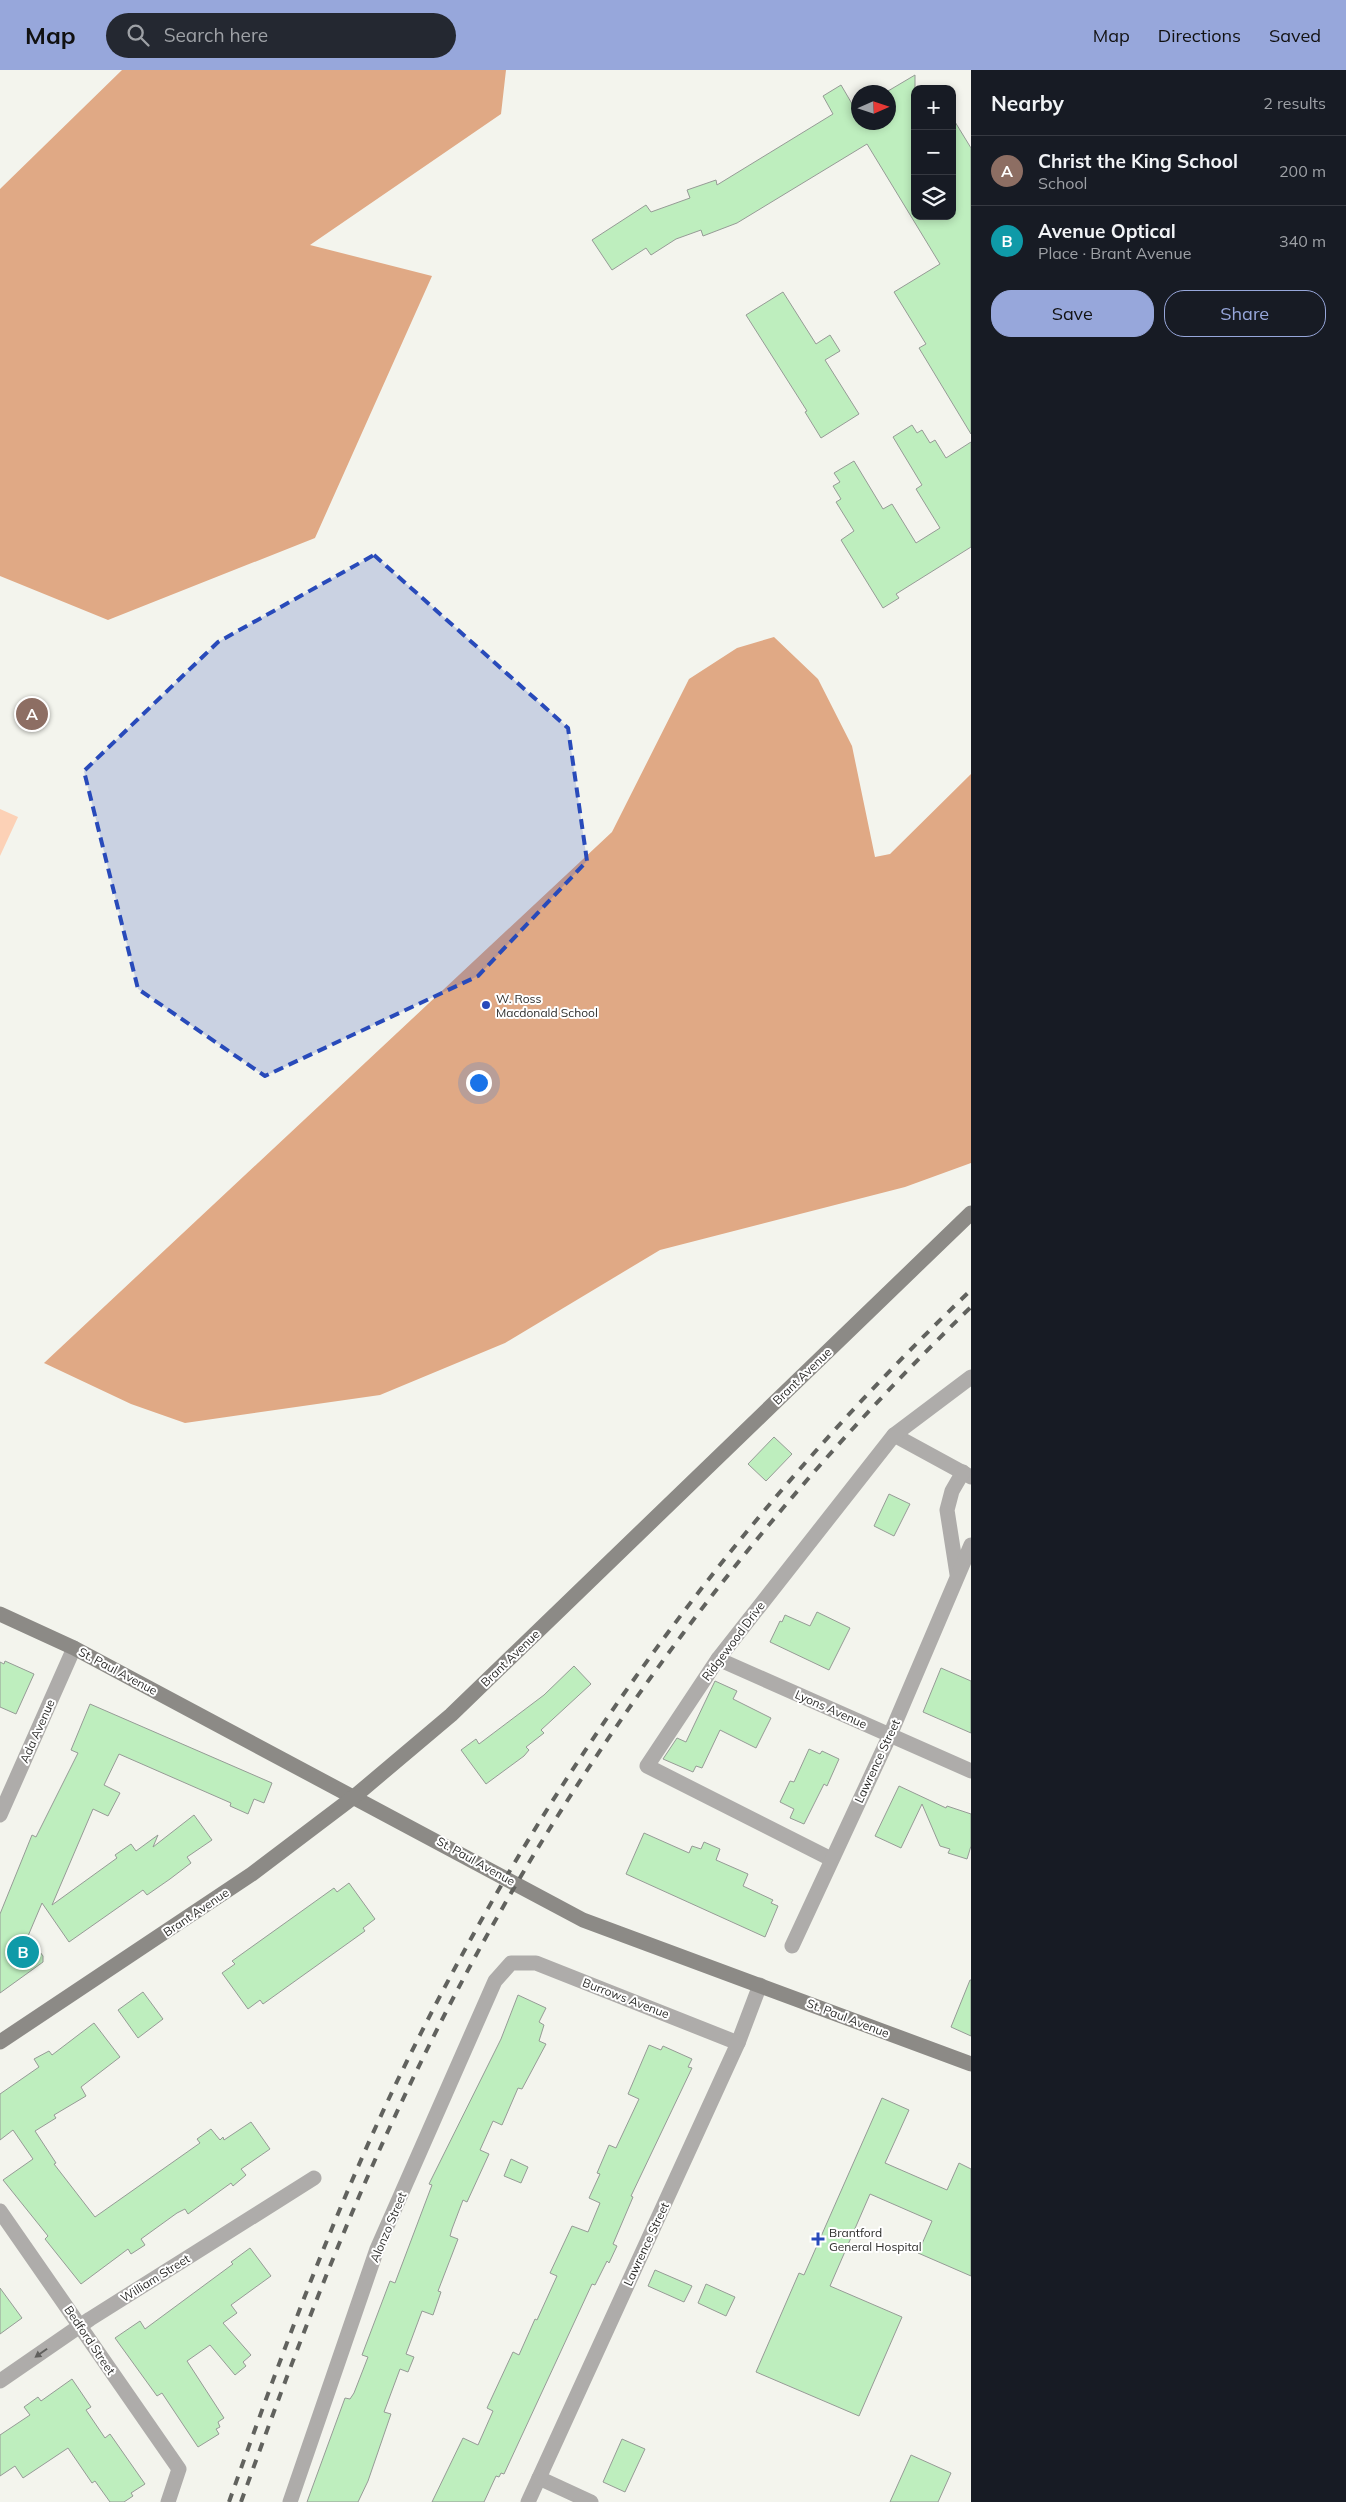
<!DOCTYPE html>
<meta charset="utf-8">
<style>
:root{--surface:#171b24;--page:#242831;--text:#f1f3f6;--muted:#9ea1a6;--line:#363941;--accent:#97a7db}
body{margin:0;font-family:Mulish,sans-serif;background:var(--page);color:var(--text)}
.controls{position:absolute;right:15px;top:15px;display:grid;overflow:hidden;border-radius:10px;box-shadow:0 2px 8px #0003}
.controls button{width:45px;height:45px;display:grid;place-items:center;padding:0;border:0;border-bottom:1px solid var(--line);background:var(--surface);color:var(--text);font:25px sans-serif}
.compass{position:absolute;left:851px;top:15px;width:45px;height:45px;border-radius:50%;background:var(--surface);box-shadow:0 2px 8px #0003;rotate:87deg}
.you{position:absolute;left:478px;top:1012px;width:18px;height:18px;margin:-12px;border:4px solid #fff;border-radius:50%;background:#1a73e8;box-shadow:0 0 0 8px #1a73e833}
.badge{display:grid;place-items:center;width:32px;height:32px;border-radius:50%;background:var(--accent);color:#fff;font-size:16px;font-weight:700}
.pin{position:absolute;translate:-50% -50%;border:2px solid #fff;box-shadow:0 1px 5px #0006}
.list{margin:0;padding:0;list-style:none}
h2{display:flex;justify-content:space-between;align-items:center;height:65px;margin:0;padding:0 20px;font-size:21px}
h2 small{font-size:16px;font-weight:400;color:var(--muted)}
.list li{display:grid;grid-template-columns:32px 1fr auto;gap:15px;align-items:center;box-sizing:border-box;height:70px;padding:0 20px;border-top:1px solid var(--line)}
.list b{display:block;font-size:19px;white-space:nowrap}
.list p{margin:0;font-size:16px;white-space:nowrap;color:var(--muted)}
.list em{font-size:16px;font-style:normal;color:var(--muted)}
.actions{display:flex;gap:10px;padding:15px 20px}
.actions a{flex:1;padding:11px 0;border:1px solid var(--accent);border-radius:20px;text-align:center;font-size:18px;color:var(--accent)}
.actions .main{background:var(--accent);color:#111}
.icon{flex:none;width:28px;height:28px;fill:none;stroke:currentColor;stroke-width:2;stroke-linecap:round;stroke-linejoin:round}
.map{position:relative;flex:none;width:971px;height:2432px;overflow:hidden}
header{display:flex;align-items:center;gap:30px;box-sizing:border-box;height:70px;padding:0 25px;background:var(--accent);color:#111}
header strong{font-size:24px}
nav{display:flex;gap:28px;margin-inline-start:auto;font-size:18px}
.search{width:350px;height:45px;background:var(--page);display:flex;align-items:center;gap:12px;box-sizing:border-box;padding:0 18px;border-radius:28px;color:var(--muted);font-size:19px}
main{display:flex}
aside{flex:1;background:var(--surface)}
.map>svg:first-child{display:block}
.green{fill:#fcd1b6}
.forest{fill:#e0a985}
.building{fill:#beeebe;stroke:#969b96}
.lines{fill:none;stroke-linecap:round;stroke-linejoin:round}
.street{stroke:#aeacaa;stroke-width:15}
.secondary{stroke:#8c8a86;stroke-width:15}
.rail{stroke:#61625e;stroke-width:4;stroke-dasharray:9 9;stroke-linecap:butt}
.oneway{fill:#61605e}
.marked{fill:#284aba;fill-opacity:0.2;stroke:#284aba;stroke-width:4;stroke-dasharray:10 6;stroke-linejoin:round}
.poi-dot{fill:#284aba;stroke:#fff;stroke-width:2}
.labels{text-anchor:middle;dominant-baseline:central;stroke-width:4;stroke-linejoin:round;paint-order:stroke}
.poi-label{font-size:12px;fill:#2e2e2c;stroke:#fff;text-anchor:start}
.street-label{font-size:12px;fill:#2e2e2c;stroke:#fff}
</style>
<header>
<strong>Map</strong>
<div class="search"><svg class="icon" aria-label="search" viewBox="0 0 24 24"><circle cx="10" cy="10" r="6"/><path d="M15 15l6 6"/></svg>Search here</div>
<nav><a>Map</a><a>Directions</a><a>Saved</a></nav>
</header>
<main>
<div class="map">
<svg width="971" height="2432" viewBox="0 0 971 2432">
<rect width="100%" height="100%" fill="#f3f4ed"/>
<!-- green -->
<polygon class="green" points="0,739 18,747 0,786"/>
<!-- forest -->
<g class="forest">
<polygon points="122,0 506,0 501,44 310,175 432,206 315,468 108,550 0,506 0,119"/>
<polygon points="774,567 818,609 852,676 875,787 890,784 971,704 971,1093 905,1117 660,1180 505,1273 380,1325 185,1353 131,1334 44,1293 612,762 689,609 737,578"/>
</g>
<!-- building -->
<g class="building">
<polygon points="915,5 915,146 952,146 952,47 971,78 971,364 919,278 926,274 894,222 940,194 867,74 737,153 703,166 701,160 676,169 651,185 646,178 612,200 592,170 646,135 651,142 690,128 687,120 716,110 717,115 833,44 823,26 841,15 858,44 858,52 888,52 888,21"/>
<polygon points="783,222 816,274 830,265 840,281 825,290 859,344 821,368 805,342 807,341 746,245"/>
<polygon points="912,355 917,363 922,360 930,373 935,370 946,388 971,372 971,477 896,524 899,528 883,538 841,470 854,461 836,432 841,429 833,416 840,412 834,403 854,391 883,439 892,434 916,473 940,458 916,419 922,415 893,367"/>
<polygon points="774,1367 792,1384 766,1411 748,1394"/>
<polygon points="889,1424 910,1434 894,1466 874,1456"/>
<polygon points="817,1542 850,1558 829,1600 770,1572 780,1551 782,1552 785,1545 810,1556"/>
<polygon points="5,1591 34,1604 16,1644 0,1637 0,1592 4,1594"/>
<polygon points="574,1596 591,1614 541,1660 544,1663 526,1677 529,1680 524,1686 486,1714 461,1680 476,1669 479,1674 544,1625"/>
<polygon points="941,1598 971,1611 971,1663 923,1642"/>
<polygon points="715,1611 737,1621 733,1629 771,1648 756,1678 720,1660 702,1698 696,1696 693,1702 663,1689 677,1668 686,1672"/>
<polygon points="90,1634 272,1713 264,1733 254,1729 248,1744 230,1736 231,1733 119,1684 104,1715 120,1723 108,1746 93,1739 52,1835 117,1788 115,1785 131,1774 136,1781 158,1765 153,1777 194,1745 212,1770 187,1787 191,1793 170,1809 147,1825 143,1820 69,1872 42,1833 28,1866 43,1886 43,1892 0,1923 0,1844 32,1765 36,1767 78,1683 71,1680"/>
<polygon points="809,1679 820,1684 822,1681 839,1689 827,1716 824,1714 804,1754 790,1748 794,1739 780,1732 790,1711 794,1712"/>
<polygon points="899,1716 946,1738 947,1736 971,1744 971,1776 967,1789 948,1783 950,1779 940,1776 922,1734 901,1778 875,1766"/>
<polygon points="644,1763 689,1783 692,1776 701,1779 704,1772 720,1779 716,1790 748,1804 743,1816 773,1830 771,1833 778,1836 765,1867 626,1804"/>
<polygon points="349,1813 375,1849 363,1858 365,1861 263,1934 260,1930 248,1939 222,1903 235,1894 232,1891 334,1818 337,1822"/>
<polygon points="970,1910 971,1910 971,1966 951,1957"/>
<polygon points="143,1922 163,1949 138,1968 118,1940"/>
<polygon points="518,1925 546,1938 539,1952 544,1955 539,1971 546,1974 522,2019 518,2018 502,2055 493,2051 480,2080 489,2084 467,2132 463,2130 452,2159 450,2166 458,2169 438,2221 441,2222 433,2245 422,2241 406,2284 414,2287 408,2302 400,2299 387,2334 384,2342 391,2344 368,2411 358,2432 307,2432 345,2328 350,2329 354,2323 368,2287 362,2285 390,2211 395,2213 432,2115 429,2114 501,1969"/>
<polygon points="94,1953 120,1987 81,2017 86,2026 54,2045 56,2048 35,2061 56,2093 54,2094 95,2147 200,2073 197,2069 211,2059 220,2070 223,2067 224,2070 251,2052 270,2079 241,2099 246,2105 233,2116 231,2113 188,2144 185,2139 177,2143 141,2169 145,2175 131,2184 128,2179 81,2214 45,2169 48,2166 3,2110 33,2089 13,2060 0,2070 0,2024 39,1997 34,1989 49,1981 52,1985"/>
<polygon points="649,1975 661,1980 663,1976 692,1989 688,1997 692,1998 631,2126 633,2127 613,2174 617,2176 609,2193 607,2191 595,2215 592,2214 504,2404 501,2403 499,2407 496,2406 484,2432 432,2432 463,2368 478,2375 493,2341 487,2338 513,2282 519,2285 535,2249 537,2250 557,2206 550,2203 572,2156 588,2162 600,2133 589,2128 600,2104 597,2103 609,2075 616,2078 639,2029 628,2024"/>
<polygon points="882,2028 909,2040 885,2093 947,2120 959,2093 971,2099 971,2206 918,2183 932,2151 870,2124 830,2216 902,2247 859,2346 756,2302 799,2203 804,2205"/>
<polygon points="511,2089 528,2097 521,2113 504,2106"/>
<polygon points="250,2178 271,2206 231,2235 237,2243 223,2253 251,2285 243,2292 246,2296 235,2305 210,2275 187,2291 224,2348 218,2352 220,2357 216,2359 219,2364 198,2377 162,2323 157,2326 115,2268 140,2251 145,2259 233,2194 231,2192"/>
<polygon points="655,2200 692,2216 684,2232 648,2216"/>
<polygon points="706,2214 735,2227 726,2246 698,2233"/>
<polygon points="0,2218 22,2248 0,2264"/>
<polygon points="72,2309 91,2337 86,2340 105,2368 110,2364 145,2414 131,2423 133,2426 124,2432 110,2432 95,2411 92,2413 68,2378 23,2408 15,2396 0,2406 0,2365 30,2345 24,2337 38,2327 41,2331"/>
<polygon points="622,2369 645,2379 625,2422 603,2412"/>
<polygon points="911,2385 951,2403 938,2432 890,2432"/>
</g>
<g class="lines">
<!-- street -->
<g class="street">
<polyline points="894,1365 971,1407"/>
<polyline points="957,1504 947,1440 952,1421 963,1402"/>
<polyline points="718,1589 971,1701"/>
<polyline points="0,1745 74,1578"/>
<polyline points="831,1789 647,1696 718,1589 894,1365 971,1307"/>
<polyline points="792,1876 890,1665 971,1475"/>
<polyline points="0,2141 179,2399 168,2432"/>
<polyline points="0,2311 90,2249 314,2108"/>
<polyline points="539,2408 591,2432"/>
<polyline points="290,2432 377,2179 495,1911 511,1893 536,1893 738,1973"/>
<polyline points="528,2432 738,1973 760,1915"/>
</g>
<!-- secondary -->
<g class="secondary">
<polyline points="0,1544 74,1578 583,1850 971,1994"/>
<polyline points="0,1972 252,1804 355,1726 451,1645 971,1143"/>
</g>
<!-- rail -->
<g class="rail">
<path d="M229,2432C282,2283 337,2133 407,1991C551,1699 736,1445 971,1220"/>
<path d="M241,2432C294,2285 349,2138 418,1998C556,1713 744,1457 971,1237"/>
</g>
</g>
<!-- one-way arrows -->
<defs><path id="oneway-solid" d="M-6-.8H1V-3.2L6.5 0L1 3.2V.8H-6Z" transform="scale(1.25)"/></defs>
<use class="oneway" href="#oneway-solid" transform="translate(41 2283) rotate(145)"/>
<!-- marked area -->
<path class="marked" d="M374,485L568,658L587,791L478,906L265,1006L138,919L84,701L218,572Z"/>
<!-- markers -->
<g class="poi-dot">
<circle cx="486" cy="935" r="5"/>
<path d="M815.5 2161.5h5v5h5v5h-5v5h-5v-5h-5v-5h5z"/>
</g>
<g class="labels">
<!-- poi labels -->
<g class="poi-label">
<text x="496" y="928">W. Ross<tspan x="496" dy="14">Macdonald School</tspan></text>
<text x="829" y="2162">Brantford<tspan x="829" dy="14">General Hospital</tspan></text>
</g>
<!-- street labels -->
<g class="street-label">
<text transform="translate(802 1306) rotate(-44)">Brant Avenue</text>
<text transform="translate(733 1571) rotate(-53)">Ridgewood Drive</text>
<text transform="translate(510 1588) rotate(-44)">Brant Avenue</text>
<text transform="translate(118 1601) rotate(28)">St. Paul Avenue</text>
<text transform="translate(831 1639) rotate(24)">Lyons Avenue</text>
<text transform="translate(37 1661) rotate(-66)">Ada Avenue</text>
<text transform="translate(877 1691) rotate(-65)">Lawrence Street</text>
<text transform="translate(476 1791) rotate(29)">St. Paul Avenue</text>
<text transform="translate(196 1842) rotate(-34)">Brant Avenue</text>
<text transform="translate(626 1928) rotate(21)">Burrows Avenue</text>
<text transform="translate(848 1948) rotate(21)">St. Paul Avenue</text>
<text transform="translate(388 2157) rotate(-67)">Alonzo Street</text>
<text transform="translate(646 2174) rotate(-65)">Lawrence Street</text>
<text transform="translate(155 2208) rotate(-32)">William Street</text>
<text transform="translate(90 2270) rotate(56)">Bedford Street</text>
</g>
</g>
</svg>
<div class="controls">
<button>+</button>
<button>−</button>
<button><svg class="icon" aria-label="layers" viewBox="0 0 24 24"><path d="M12 4l9 5-9 5-9-5zM3 14l9 5 9-5"/></svg></button>
</div>
<svg class="compass" viewBox="-18 -18 36 36"><path d="M0-13l5 13h-10z" fill="#e53935"/><path d="M0 13l5-13h-10z" fill="#9ea1a6"/></svg>
<div class="you"></div>
<div class="pin badge" style="left:32px;top:644px;background:#8d6e63">A</div>
<div class="pin badge" style="left:23px;top:1882px;background:#0f9aa8">B</div>
</div>
<aside>
<h2>Nearby<small>2 results</small></h2>
<ul class="list">
<li><span class="badge" style="background:#8d6e63">A</span><div><b>Christ the King School</b><p>School</p></div><em>200 m</em></li>
<li><span class="badge" style="background:#0f9aa8">B</span><div><b>Avenue Optical</b><p>Place · Brant Avenue</p></div><em>340 m</em></li>
</ul>
<div class="actions"><a class="main">Save</a><a>Share</a></div>
</aside>
</main>
